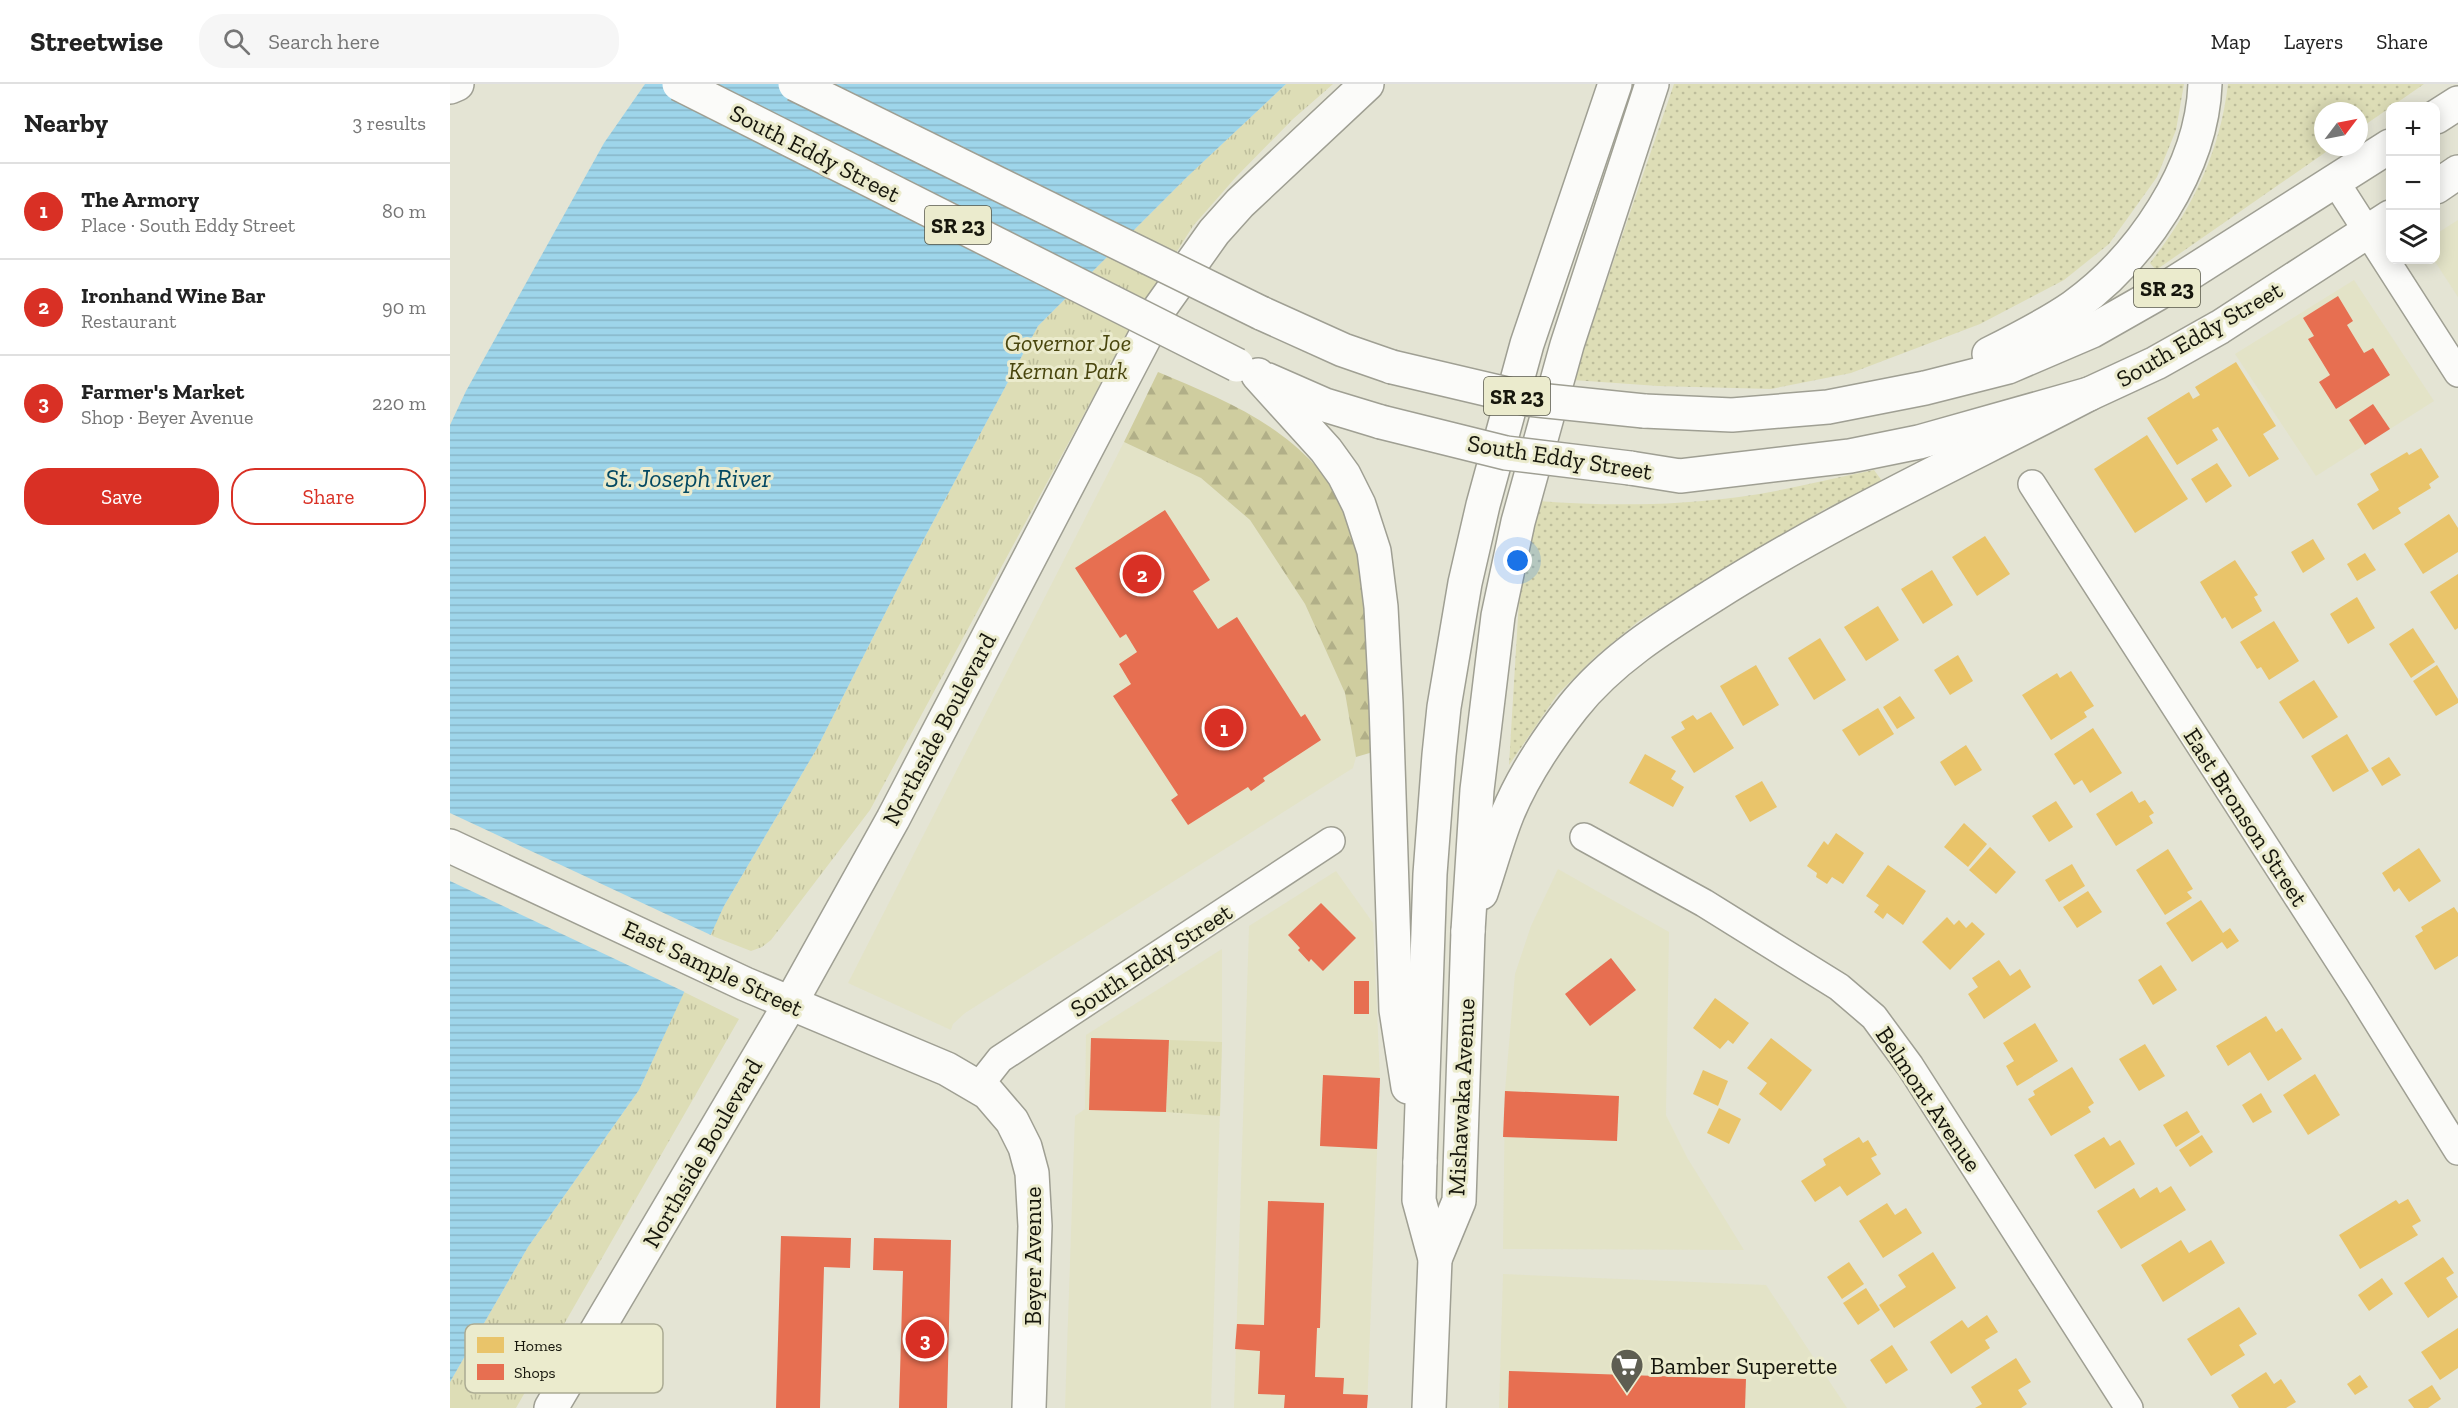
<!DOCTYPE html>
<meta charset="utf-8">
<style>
:root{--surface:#fff;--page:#f6f6f6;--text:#222;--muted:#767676;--line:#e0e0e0;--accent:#d93025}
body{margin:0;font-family:"Zilla Slab",serif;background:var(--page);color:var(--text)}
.controls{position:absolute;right:18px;top:18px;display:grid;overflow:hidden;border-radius:12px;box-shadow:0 3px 15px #0003}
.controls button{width:54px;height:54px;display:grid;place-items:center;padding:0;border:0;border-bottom:2px solid var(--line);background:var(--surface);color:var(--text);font:30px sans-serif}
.compass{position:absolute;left:1864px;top:18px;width:54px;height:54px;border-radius:50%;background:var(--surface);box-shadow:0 3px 15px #0003;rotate:58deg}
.you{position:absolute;left:1068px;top:477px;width:21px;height:21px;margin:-15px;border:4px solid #fff;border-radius:50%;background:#1a73e8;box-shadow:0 0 0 9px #1a73e833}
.badge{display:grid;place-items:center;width:39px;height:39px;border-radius:50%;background:var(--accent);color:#fff;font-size:20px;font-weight:700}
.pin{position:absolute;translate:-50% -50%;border:3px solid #fff;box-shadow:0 2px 6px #0006}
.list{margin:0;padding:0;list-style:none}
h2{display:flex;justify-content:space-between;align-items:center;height:78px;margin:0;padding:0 24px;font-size:26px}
h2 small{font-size:20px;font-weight:400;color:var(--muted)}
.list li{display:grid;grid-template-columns:39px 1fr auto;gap:18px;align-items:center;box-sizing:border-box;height:96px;padding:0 24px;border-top:2px solid var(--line)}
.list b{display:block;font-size:22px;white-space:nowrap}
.list p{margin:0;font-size:20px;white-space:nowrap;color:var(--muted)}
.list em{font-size:20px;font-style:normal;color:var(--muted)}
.actions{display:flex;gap:12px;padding:18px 24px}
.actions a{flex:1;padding:14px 0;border:2px solid var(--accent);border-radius:24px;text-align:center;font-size:21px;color:var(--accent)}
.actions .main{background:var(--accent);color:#fff}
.icon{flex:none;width:33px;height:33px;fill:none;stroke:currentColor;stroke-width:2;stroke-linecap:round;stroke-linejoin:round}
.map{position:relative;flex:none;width:2008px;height:1324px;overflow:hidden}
header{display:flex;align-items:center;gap:36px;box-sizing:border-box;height:84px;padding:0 30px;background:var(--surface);border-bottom:2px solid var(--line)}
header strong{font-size:28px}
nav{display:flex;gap:33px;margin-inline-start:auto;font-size:21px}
.search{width:420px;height:54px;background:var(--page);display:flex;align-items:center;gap:15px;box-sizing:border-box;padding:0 21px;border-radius:24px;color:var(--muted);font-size:22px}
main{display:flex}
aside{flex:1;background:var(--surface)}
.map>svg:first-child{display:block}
.built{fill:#e3e3c7}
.grass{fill:url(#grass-dots)}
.forest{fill:url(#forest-firs)}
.park{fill:url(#park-tufts)}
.water{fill:url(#water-rules)}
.pier{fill:#e4e4d4}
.homes{fill:#e9c46a}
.shops{fill:#e76f51}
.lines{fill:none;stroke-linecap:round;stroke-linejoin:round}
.minor-casing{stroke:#9f9f93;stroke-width:30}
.tertiary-casing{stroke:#9f9f93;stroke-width:36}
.secondary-casing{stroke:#9f9f93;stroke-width:36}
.primary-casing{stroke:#9f9f93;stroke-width:36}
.minor{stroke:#fbfbf9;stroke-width:27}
.tertiary{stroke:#fbfbf9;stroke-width:33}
.secondary{stroke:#fbfbf9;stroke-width:33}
.primary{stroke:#fbfbf9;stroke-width:33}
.primary-bridge-casing{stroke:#9f9f93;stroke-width:36;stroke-linecap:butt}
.primary-bridge{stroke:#fbfbf9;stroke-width:33}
.labels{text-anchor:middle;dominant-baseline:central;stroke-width:6;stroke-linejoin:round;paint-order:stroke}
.shield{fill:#ebebcd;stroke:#565646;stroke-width:1.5}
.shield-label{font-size:22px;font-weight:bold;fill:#16160c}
.street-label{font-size:24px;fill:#16160c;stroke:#ebebcd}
.park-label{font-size:24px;font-style:italic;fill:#48450d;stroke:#ebebcd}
.poi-label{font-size:24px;fill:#16160c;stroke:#ebebcd;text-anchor:start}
.water-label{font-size:26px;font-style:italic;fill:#044962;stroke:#ebebcd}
.key{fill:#ebebcd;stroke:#abab93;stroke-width:1.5}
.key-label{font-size:16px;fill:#16160c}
</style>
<header>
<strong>Streetwise</strong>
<div class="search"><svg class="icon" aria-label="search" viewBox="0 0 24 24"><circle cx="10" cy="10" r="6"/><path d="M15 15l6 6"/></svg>Search here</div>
<nav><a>Map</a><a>Layers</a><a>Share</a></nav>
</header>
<main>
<aside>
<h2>Nearby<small>3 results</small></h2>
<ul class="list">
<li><span class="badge">1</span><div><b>The Armory</b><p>Place · South Eddy Street</p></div><em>80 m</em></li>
<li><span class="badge">2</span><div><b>Ironhand Wine Bar</b><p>Restaurant</p></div><em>90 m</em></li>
<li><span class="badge">3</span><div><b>Farmer's Market</b><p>Shop · Beyer Avenue</p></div><em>220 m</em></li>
</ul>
<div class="actions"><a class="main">Save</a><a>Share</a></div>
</aside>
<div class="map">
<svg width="2008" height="1324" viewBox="0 0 2008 1324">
<defs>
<pattern id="grass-dots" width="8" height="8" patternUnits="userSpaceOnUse" patternTransform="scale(1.5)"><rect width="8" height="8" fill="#ddddb6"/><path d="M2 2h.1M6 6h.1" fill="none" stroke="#bdbd9b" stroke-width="1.8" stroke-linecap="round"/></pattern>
<pattern id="forest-firs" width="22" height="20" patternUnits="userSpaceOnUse" patternTransform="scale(1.5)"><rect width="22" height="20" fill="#cfcd9f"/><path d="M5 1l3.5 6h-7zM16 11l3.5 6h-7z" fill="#b1af88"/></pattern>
<pattern id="park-tufts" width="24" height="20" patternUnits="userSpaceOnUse" patternTransform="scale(1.5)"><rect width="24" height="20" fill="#ddddb6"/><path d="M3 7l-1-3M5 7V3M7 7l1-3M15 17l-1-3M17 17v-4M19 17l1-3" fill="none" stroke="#bdbd9b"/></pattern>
<pattern id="water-rules" width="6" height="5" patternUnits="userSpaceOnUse" patternTransform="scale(1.5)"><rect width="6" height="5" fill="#9ed5ea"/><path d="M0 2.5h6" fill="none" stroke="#87b6c8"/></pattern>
</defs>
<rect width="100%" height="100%" fill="#e4e4d4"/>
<!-- built -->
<g class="built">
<polygon points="2008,136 2008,213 1984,176 1986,150"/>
<polygon points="1904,196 1984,317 1866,392 1785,270"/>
<polygon points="674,358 751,394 800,436 855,520 895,609 906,673 903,684 515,929 503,940 501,946 398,899"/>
<polygon points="1108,785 1219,848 1216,1031 1238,1075 1294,1166 1053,1165 1055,1007 1065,890 1081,842"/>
<polygon points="886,787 923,839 930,994 917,1324 784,1324 799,842"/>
<polygon points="772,865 772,958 761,1324 615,1324 625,1032 635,1025 636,951"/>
<polygon points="1053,1190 1316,1201 1397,1324 1049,1324"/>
</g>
<!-- grass -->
<g class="grass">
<polygon points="1224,0 1734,0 1726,46 1707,93 1659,160 1614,196 1530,240 1401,289 1321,305 1208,302 1123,296"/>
<path d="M1778,0H1974L1909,45V27H1873V63H1883L1706,186L1700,179C1742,126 1770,68 1778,0Z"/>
<path d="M1424,386L1432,397L1375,425L1189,537L1146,572L1107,611L1059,681L1069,516L1088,417C1155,422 1223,422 1289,413C1334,407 1379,395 1424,386Z"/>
</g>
<!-- forest -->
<path class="forest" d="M708,288C765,312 821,334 864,380C870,386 878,392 883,400C924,467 919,590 923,668L906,673L895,609L855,520L800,436L751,394L674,358Z"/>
<!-- park -->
<g class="park">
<polygon points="836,0 883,0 843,35 786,93 743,142 693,221 420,726 321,856 312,863 301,867 260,851 274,822 366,666 453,494 588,242 737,93"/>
<polygon points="234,908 289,935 66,1324 0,1324 0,1298 78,1163 189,1006"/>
<polygon points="719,956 772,958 770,1032 716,1028"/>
</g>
<!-- water -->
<polygon class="water" points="195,0 836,0 737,93 588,242 453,494 366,666 274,822 189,1006 78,1163 0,1298 0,341 16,307 154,59"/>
<!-- pier -->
<polygon class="pier" points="0,729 263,852 237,909 0,797"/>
<!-- homes -->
<g class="homes">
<polygon points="1786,278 1826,342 1813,350 1829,375 1799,393 1768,343 1762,346 1768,356 1727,381 1697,334 1739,308 1743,315 1750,311 1745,303"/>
<polygon points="1697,351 1738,415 1685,449 1644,385"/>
<polygon points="1971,364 1989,393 1979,400 1981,404 1948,424 1951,429 1923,446 1907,420 1929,406 1920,390 1957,368 1959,371"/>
<polygon points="1767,379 1782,402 1756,419 1741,395"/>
<polygon points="1999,430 2008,444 2008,468 1973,490 1954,460"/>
<polygon points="1535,452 1560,490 1527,512 1502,473"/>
<polygon points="1863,455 1875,475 1853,489 1841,468"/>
<polygon points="1915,469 1926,486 1907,497 1897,480"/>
<polygon points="1785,476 1808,511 1804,513 1812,527 1782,545 1775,533 1772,535 1750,498"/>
<polygon points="1482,486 1503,521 1473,540 1451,505"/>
<polygon points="2008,490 2008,544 2005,546 1980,508"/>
<polygon points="1907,513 1925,544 1898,560 1880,530"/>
<polygon points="1428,522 1449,556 1416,577 1394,543"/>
<polygon points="1824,537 1849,577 1819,596 1811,583 1807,585 1790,558"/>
<polygon points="1963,544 1985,578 1961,594 1939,560"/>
<polygon points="1370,554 1396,596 1364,616 1338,574"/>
<polygon points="1508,571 1523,597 1500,611 1484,586"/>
<polygon points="1306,581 1329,621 1293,642 1270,602"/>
<polygon points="1987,581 2008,615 2008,619 1986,632 1963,597"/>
<polygon points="1621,587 1644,622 1634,628 1637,633 1601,656 1572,611 1607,589 1610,594"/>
<polygon points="1864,596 1888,633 1853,655 1829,618"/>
<polygon points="1450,612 1465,634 1447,645 1433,623"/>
<polygon points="1428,624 1444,650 1409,672 1392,646"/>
<polygon points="1261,628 1284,664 1244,689 1221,653 1235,645 1231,638 1243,631 1247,636"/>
<polygon points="1643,644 1672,689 1640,709 1632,696 1624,701 1604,670"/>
<polygon points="1897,650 1919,687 1883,708 1861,672"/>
<polygon points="1516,661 1532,686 1505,702 1490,678"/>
<polygon points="1195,670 1226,687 1221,695 1234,703 1223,723 1179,699"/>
<polygon points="1939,673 1951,691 1932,702 1921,684"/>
<polygon points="1312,697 1327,723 1300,738 1285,712"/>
<polygon points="1682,707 1689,719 1695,716 1704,729 1699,732 1703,739 1666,762 1646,730"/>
<polygon points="1606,717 1623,743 1599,758 1582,732"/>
<polygon points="1514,739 1537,760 1518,783 1494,763"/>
<polygon points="1386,749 1414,769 1393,800 1382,793 1377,800 1366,793 1367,789 1357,782 1374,757 1378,761"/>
<polygon points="1540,763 1566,788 1546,810 1519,786"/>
<polygon points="1969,764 1991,797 1959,818 1949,804 1944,808 1932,789"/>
<polygon points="1718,765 1743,805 1737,808 1742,814 1715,831 1686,786"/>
<polygon points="1622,780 1635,802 1609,818 1595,796"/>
<polygon points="1438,781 1476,807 1453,841 1437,829 1433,835 1424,828 1429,821 1416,812"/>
<polygon points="1638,807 1652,828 1627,844 1613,823"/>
<polygon points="1751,816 1773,849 1780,844 1789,857 1777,865 1772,858 1742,878 1716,839"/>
<polygon points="2004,823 2008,829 2008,872 1985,886 1965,852 1973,847 1971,843"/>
<polygon points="1497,833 1504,841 1509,836 1516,844 1522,838 1535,850 1500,886 1472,858"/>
<polygon points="1549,876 1560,892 1570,885 1581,903 1534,935 1518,910 1528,903 1522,894"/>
<polygon points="1711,881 1727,906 1703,921 1688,896"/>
<polygon points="1265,914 1299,939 1283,960 1278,956 1270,965 1243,944"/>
<polygon points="1816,932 1826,948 1832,944 1852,975 1818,997 1800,968 1778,982 1766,962"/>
<polygon points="1585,939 1608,977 1567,1002 1556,982 1564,977 1553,959"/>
<polygon points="1321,954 1362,986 1331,1027 1309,1010 1317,999 1297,984"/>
<polygon points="1695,960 1715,992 1689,1007 1669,975"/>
<polygon points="1622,983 1644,1019 1638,1023 1641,1028 1601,1052 1578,1015 1585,1011 1583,1007"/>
<polygon points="1253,986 1278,997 1268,1022 1243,1010"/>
<polygon points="1865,990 1890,1031 1858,1051 1833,1011"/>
<polygon points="1811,1009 1822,1028 1803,1039 1792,1021"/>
<polygon points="1269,1024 1291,1035 1279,1060 1257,1049"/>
<polygon points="1737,1027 1750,1048 1726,1063 1713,1041"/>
<polygon points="1752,1051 1763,1068 1740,1083 1729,1066"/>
<polygon points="1409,1053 1413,1059 1418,1056 1427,1071 1421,1074 1431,1090 1397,1112 1390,1102 1365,1118 1351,1097 1376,1081 1373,1075"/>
<polygon points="1654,1053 1660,1062 1670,1056 1685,1080 1645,1105 1624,1071"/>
<polygon points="1721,1102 1736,1126 1671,1165 1647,1127 1684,1104 1690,1114 1707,1103 1710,1109"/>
<polygon points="1958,1115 1971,1137 1962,1142 1968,1151 1910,1185 1889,1151 1946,1116 1949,1120"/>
<polygon points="1437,1119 1445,1131 1456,1124 1472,1149 1433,1174 1409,1137"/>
<polygon points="1731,1156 1739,1169 1761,1156 1775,1179 1713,1218 1691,1181"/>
<polygon points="1483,1168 1506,1204 1444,1244 1429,1221 1456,1203 1448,1191"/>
<polygon points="1993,1173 2004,1189 1996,1194 2008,1213 1978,1234 1954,1199"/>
<polygon points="1399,1178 1414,1200 1392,1215 1377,1193"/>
<polygon points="1932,1194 1943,1210 1919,1227 1908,1211"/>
<polygon points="1416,1204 1430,1226 1408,1241 1393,1219"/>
<polygon points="1789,1223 1807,1250 1789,1261 1795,1271 1761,1292 1737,1255"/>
<polygon points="1537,1231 1548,1248 1535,1256 1540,1264 1501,1290 1480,1258 1512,1236 1518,1244"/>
<polygon points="2008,1244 2008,1284 1990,1296 1971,1268"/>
<polygon points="1442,1261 1458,1286 1436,1300 1420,1276"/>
<polygon points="1566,1274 1581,1298 1568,1306 1577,1320 1571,1324 1525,1324 1532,1320 1521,1303"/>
<polygon points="1816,1288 1824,1300 1831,1295 1846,1318 1836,1324 1789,1324 1781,1311"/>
<polygon points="1910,1291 1918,1303 1905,1311 1897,1300"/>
<polygon points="1982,1301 1991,1315 1978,1324 1964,1324 1958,1316"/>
</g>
<!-- shops -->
<g class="shops">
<polygon points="1888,212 1903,237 1897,241 1914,269 1923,264 1940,291 1886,325 1869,298 1880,291 1858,255 1864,252 1853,234"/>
<polygon points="1923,320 1940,345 1915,361 1899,336"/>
<polygon points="715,426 760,496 743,507 768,545 787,533 851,633 855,630 871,656 813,694 815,697 801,707 798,703 738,741 721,716 728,711 663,612 681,600 669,580 687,568 676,550 670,554 625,484"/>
<polygon points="871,819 906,854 873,887 861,875 859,878 848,866 850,864 838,851"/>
<polygon points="1161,874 1186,906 1140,942 1115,910"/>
<rect x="904" y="897" width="15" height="33"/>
<polygon points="641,954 719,956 716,1028 639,1026"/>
<polygon points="873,991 930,994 927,1065 870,1062"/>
<polygon points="1055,1007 1169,1012 1167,1057 1053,1053"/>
<polygon points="818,1117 874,1119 870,1244 867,1244 865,1293 894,1294 893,1310 918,1311 917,1324 834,1324 835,1311 808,1310 810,1267 785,1265 787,1240 814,1241"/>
<polygon points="331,1152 401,1154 400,1184 374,1183 370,1324 326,1324"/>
<polygon points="424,1154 501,1156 497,1324 449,1324 453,1187 423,1186"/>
<polygon points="1059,1287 1296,1295 1295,1324 1058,1324"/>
</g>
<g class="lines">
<defs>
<g id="minor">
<polyline points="1885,97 2008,289"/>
<polyline points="1582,400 1909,908 2008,1067"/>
<polyline points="1134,753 1254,819 1389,903 1424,933 1460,982 1679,1324"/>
<polyline points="528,1003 550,975 881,757"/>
</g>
<g id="tertiary">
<polyline points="0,762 295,900 497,985 538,1009 562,1037 575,1063 582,1089 585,1142 579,1324"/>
<polyline points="101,1324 340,920 443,735 710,224 764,148 790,119 917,0"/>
</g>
<g id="secondary">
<polyline points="970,1078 969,1116 985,1175 979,1324"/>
<polyline points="985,1175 1009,1117 1018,847"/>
</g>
<g id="primary">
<polyline points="0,3 7,0"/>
<polyline points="1986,33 2008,19"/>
<polyline points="1986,103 2008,88"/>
<polyline points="811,229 893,266 942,283"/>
<path d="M1539,270C1567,256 1597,241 1623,223C1691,174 1752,85 1755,0"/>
<polyline points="808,291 876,366 894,391 909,421 924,467 931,523 936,619 946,926 958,1003"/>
<polyline points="818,296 875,321 931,338"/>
<polyline points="1194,327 1282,331 1378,323 1475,304 1558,283 1642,247 1707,210 1940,62"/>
<polyline points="1180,384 1230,392 1400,372 1469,358 1639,310 1706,279 1770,243 1940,133"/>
<path d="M1031,809C1040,783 1047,756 1057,731C1073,692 1097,656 1123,623C1160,576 1213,543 1264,511C1384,435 1513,376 1639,310"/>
<polyline points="1018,847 1027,706 1048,532 1068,438 1117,261 1202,0"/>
<polyline points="970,1078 980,790 989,671 994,623 1015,499 1033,421 1077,260 1165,0"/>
</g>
</defs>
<!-- minor casing -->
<use href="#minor" class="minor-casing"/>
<!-- tertiary casing -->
<use href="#tertiary" class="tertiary-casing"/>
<!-- secondary casing -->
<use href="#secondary" class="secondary-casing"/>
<!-- primary casing -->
<use href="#primary" class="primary-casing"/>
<!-- minor -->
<use href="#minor" class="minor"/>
<!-- tertiary -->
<use href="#tertiary" class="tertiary"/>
<!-- secondary -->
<use href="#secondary" class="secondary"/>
<!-- primary -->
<use href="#primary" class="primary"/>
<defs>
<g id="primary-bridge">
<polyline points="229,0 787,281"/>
<polyline points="345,0 811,229"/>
<polyline points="942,283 1078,315 1194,327"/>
<polyline points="931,338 1056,369 1180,384"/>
</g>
</defs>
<!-- primary-bridge casing -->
<use href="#primary-bridge" class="primary-bridge-casing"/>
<!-- primary-bridge -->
<use href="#primary-bridge" class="primary-bridge"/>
</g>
<!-- icons -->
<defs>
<symbol id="supermarket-pin" viewBox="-11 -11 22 30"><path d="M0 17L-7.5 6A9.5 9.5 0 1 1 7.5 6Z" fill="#5e5e52" stroke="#ebebcd"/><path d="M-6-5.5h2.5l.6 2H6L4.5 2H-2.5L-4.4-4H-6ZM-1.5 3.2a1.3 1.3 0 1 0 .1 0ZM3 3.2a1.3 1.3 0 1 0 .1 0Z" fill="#fff"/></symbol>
</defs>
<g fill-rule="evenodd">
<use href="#supermarket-pin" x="1158" y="1262" width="38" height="52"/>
</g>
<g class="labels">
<!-- shield labels -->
<g class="shield">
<rect x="475" y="122" width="66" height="38" rx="4.5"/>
<rect x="1684" y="185" width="66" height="38" rx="4.5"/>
<rect x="1034" y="293" width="66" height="38" rx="4.5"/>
</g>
<g class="shield-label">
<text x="508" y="141">SR 23</text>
<text x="1717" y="204">SR 23</text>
<text x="1067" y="312">SR 23</text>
</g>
<!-- street labels -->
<g class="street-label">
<text transform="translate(365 69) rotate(27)">South Eddy Street</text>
<text transform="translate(1749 250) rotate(-30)">South Eddy Street</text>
<text transform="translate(1110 373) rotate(9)">South Eddy Street</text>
<text transform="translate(489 645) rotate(-62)">Northside Boulevard</text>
<text transform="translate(1796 733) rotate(57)">East Bronson Street</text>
<text transform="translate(701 876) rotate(-33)">South Eddy Street</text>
<text transform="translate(263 884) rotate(25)">East Sample Street</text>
<text transform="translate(1011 1013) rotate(-87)">Mishawaka Avenue</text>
<text transform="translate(1479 1015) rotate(56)">Belmont Avenue</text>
<text transform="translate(252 1069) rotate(-60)">Northside Boulevard</text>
<text transform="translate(582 1172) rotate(-90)">Beyer Avenue</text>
</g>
<!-- park labels -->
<g class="park-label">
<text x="618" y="258">Governor Joe<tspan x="618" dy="28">Kernan Park</tspan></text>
</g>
<!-- poi labels -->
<g class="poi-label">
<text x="1200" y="1281">Bamber Superette</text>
</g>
<!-- water labels -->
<g class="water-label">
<text x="238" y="394">St. Joseph River</text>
</g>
</g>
<!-- legend -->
<rect x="15" y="1240" width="198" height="69" rx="9" class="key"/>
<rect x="27" y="1253" width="27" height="16" fill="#e9c46a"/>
<rect x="27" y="1280" width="27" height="16" fill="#e76f51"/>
<g class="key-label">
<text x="64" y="1267">Homes</text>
<text x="64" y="1294">Shops</text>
</g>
</svg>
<div class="controls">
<button>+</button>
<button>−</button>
<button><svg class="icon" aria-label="layers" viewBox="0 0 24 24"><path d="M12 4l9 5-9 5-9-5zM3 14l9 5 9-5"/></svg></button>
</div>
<svg class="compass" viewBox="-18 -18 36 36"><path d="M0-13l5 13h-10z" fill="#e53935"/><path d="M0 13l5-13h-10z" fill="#767676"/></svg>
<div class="you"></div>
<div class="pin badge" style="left:774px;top:644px">1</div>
<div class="pin badge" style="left:692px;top:490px">2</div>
<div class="pin badge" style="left:475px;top:1255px">3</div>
</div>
</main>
